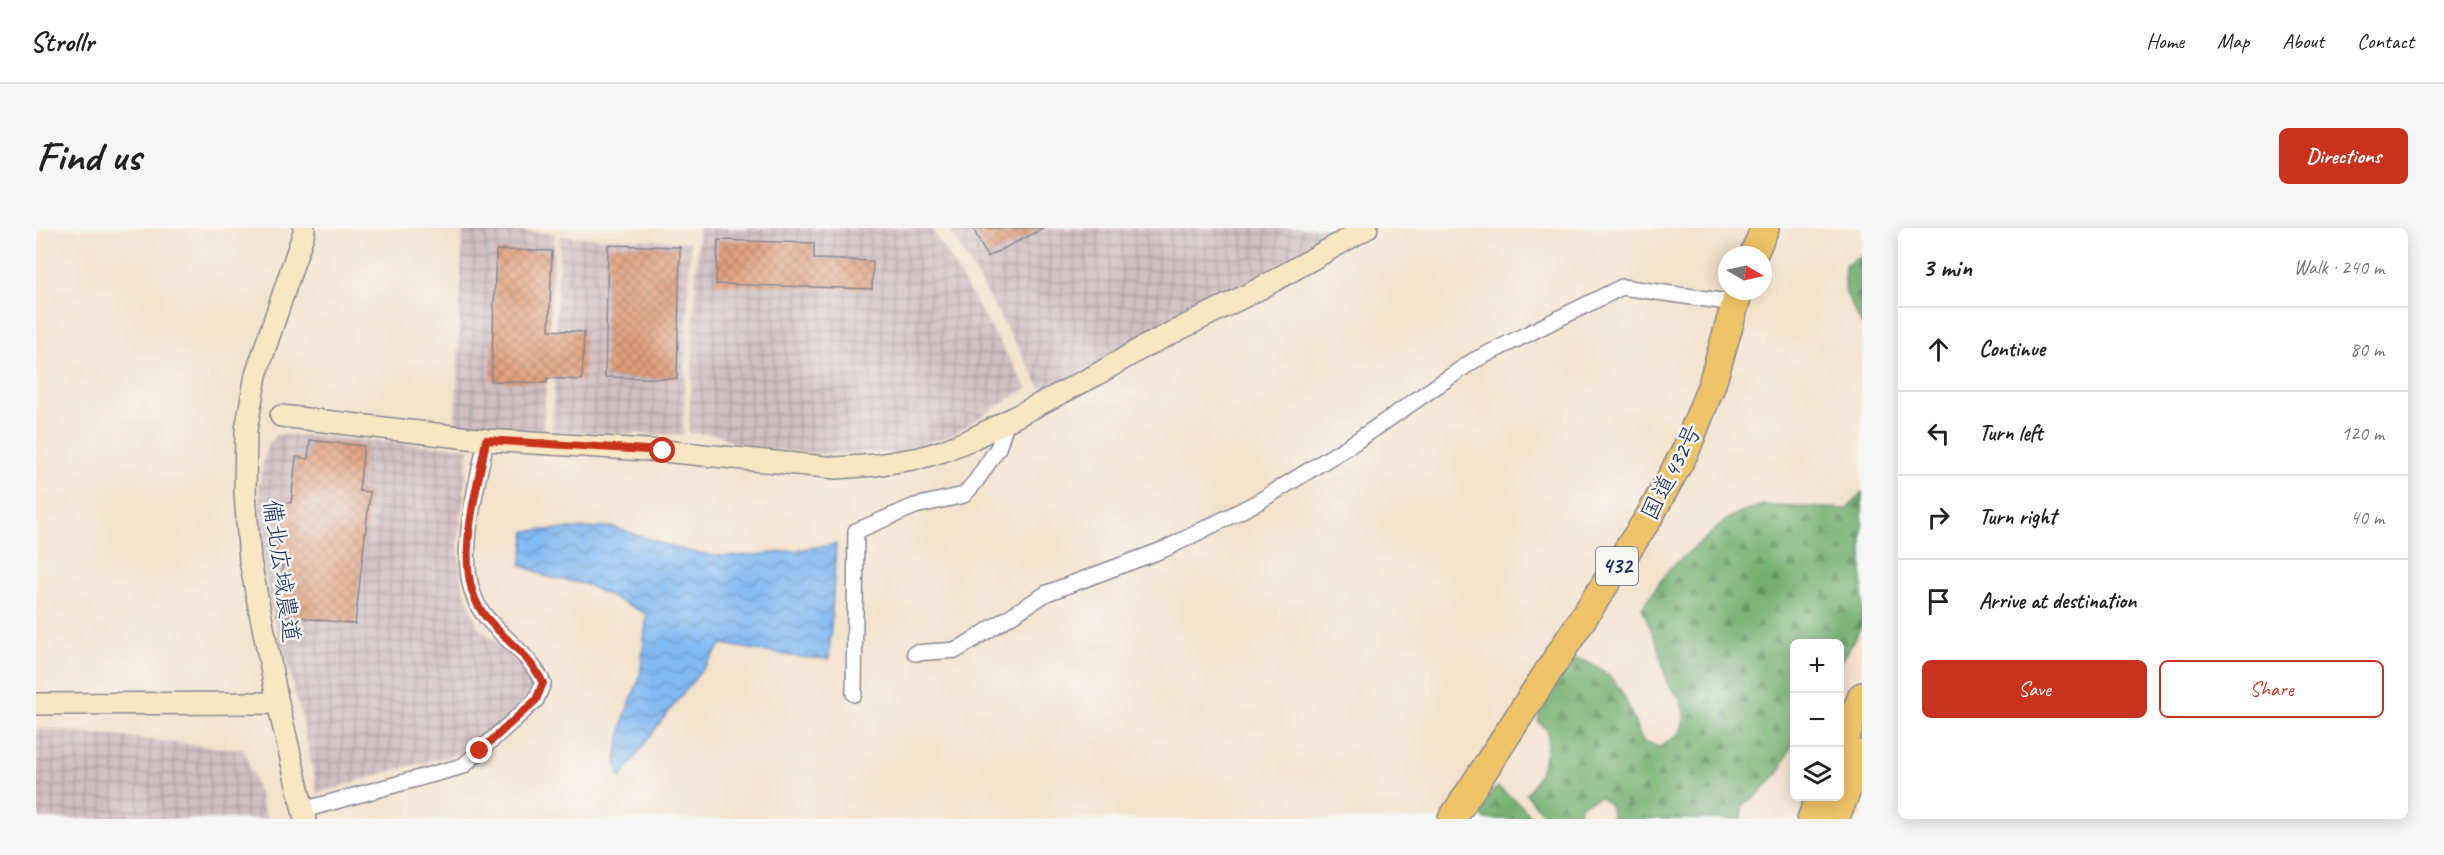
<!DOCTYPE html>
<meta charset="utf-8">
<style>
:root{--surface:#fff;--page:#f6f6f6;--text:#222;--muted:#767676;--line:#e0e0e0;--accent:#c8321e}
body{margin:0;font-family:Caveat,"Klee One",sans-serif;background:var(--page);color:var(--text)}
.controls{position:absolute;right:18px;bottom:18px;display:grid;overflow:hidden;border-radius:9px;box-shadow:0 3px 15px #0003}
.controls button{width:54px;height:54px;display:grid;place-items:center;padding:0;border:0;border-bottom:2px solid var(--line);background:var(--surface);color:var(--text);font:30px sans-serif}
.compass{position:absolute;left:1682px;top:18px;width:54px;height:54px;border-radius:50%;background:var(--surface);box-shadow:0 3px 15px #0003;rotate:99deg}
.stop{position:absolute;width:18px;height:18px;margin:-14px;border:4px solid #c8321e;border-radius:50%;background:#fff}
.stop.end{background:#c8321e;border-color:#fff;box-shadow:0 2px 6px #0008}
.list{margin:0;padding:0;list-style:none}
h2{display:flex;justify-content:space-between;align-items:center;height:78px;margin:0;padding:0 24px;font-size:26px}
h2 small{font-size:20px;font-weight:400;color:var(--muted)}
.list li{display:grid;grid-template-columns:39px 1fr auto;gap:18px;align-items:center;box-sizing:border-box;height:84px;padding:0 24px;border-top:2px solid var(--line)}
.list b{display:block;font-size:22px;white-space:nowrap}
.list em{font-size:20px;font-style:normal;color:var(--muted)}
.actions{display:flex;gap:12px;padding:18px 24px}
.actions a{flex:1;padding:14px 0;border:2px solid var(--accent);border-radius:9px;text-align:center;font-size:21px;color:var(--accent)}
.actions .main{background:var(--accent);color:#fff}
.icon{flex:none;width:33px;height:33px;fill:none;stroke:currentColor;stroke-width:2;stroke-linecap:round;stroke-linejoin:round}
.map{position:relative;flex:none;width:1826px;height:591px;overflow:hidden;border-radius:9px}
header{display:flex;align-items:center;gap:36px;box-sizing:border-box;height:84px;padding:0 30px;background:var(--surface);border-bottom:2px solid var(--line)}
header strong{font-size:28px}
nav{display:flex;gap:33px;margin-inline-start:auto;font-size:21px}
.intro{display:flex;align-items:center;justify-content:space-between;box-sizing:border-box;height:144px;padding:0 36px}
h1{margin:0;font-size:42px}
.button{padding:15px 27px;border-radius:9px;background:var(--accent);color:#fff;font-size:21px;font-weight:700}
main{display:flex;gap:36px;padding:0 36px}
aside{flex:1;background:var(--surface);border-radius:9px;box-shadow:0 3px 15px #0003}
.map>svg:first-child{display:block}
.industrial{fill:url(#industrial-grid)}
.forest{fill:url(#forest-firs);stroke:#487066;stroke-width:1.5}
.water{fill:url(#water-waves);stroke:#4e74a8;stroke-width:1.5}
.building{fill:url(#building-cross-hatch)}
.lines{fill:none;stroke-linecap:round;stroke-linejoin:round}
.street-casing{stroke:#888894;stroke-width:18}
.secondary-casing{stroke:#888894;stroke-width:24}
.highway-casing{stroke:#888894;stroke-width:30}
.street{stroke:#fff;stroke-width:15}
.secondary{stroke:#f9e7c3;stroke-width:21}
.highway{stroke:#efc469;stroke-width:27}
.route{stroke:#c8321e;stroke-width:8}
.labels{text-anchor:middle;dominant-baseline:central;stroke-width:5;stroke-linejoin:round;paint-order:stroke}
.shield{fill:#f6f6f2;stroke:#5d6b8a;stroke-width:1.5}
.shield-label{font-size:22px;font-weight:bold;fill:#1b2f5e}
.street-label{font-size:24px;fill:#1b2f5e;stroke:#f6f6f2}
</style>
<header>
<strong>Strollr</strong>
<nav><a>Home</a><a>Map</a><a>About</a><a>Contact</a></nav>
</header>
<div class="intro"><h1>Find us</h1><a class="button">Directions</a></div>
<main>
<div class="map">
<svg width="1826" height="591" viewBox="0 0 1826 591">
<defs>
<pattern id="industrial-grid" width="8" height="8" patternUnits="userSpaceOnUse" patternTransform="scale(1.5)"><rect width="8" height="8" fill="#d2bec2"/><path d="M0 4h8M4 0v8" fill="none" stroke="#aa9ba1"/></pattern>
<pattern id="forest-firs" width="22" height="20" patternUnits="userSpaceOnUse" patternTransform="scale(1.5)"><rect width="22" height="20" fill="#75b06f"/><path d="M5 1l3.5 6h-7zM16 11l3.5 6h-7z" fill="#5f905e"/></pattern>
<pattern id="water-waves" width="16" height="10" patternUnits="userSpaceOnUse" patternTransform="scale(1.5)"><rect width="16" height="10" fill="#81baf2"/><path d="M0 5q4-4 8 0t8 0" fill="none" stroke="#6998c7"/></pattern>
<pattern id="building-cross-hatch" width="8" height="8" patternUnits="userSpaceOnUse" patternTransform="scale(1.5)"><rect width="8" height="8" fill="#e19e77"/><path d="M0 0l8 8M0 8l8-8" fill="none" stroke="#b68165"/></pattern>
</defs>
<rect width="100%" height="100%" fill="#f6f6f2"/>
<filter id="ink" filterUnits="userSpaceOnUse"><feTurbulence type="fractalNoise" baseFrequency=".0167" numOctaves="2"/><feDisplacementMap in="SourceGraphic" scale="12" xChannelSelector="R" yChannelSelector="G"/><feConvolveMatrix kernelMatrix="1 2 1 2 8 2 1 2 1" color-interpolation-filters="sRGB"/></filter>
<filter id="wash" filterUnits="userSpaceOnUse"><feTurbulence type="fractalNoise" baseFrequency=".008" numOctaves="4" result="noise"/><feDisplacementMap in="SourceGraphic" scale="24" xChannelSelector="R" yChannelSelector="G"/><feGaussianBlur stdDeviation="1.35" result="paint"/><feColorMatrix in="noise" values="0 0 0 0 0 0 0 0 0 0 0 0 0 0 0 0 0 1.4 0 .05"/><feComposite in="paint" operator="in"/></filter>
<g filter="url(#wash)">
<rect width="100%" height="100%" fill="#f4e2cb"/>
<!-- industrial -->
<g class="industrial">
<polygon points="427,0 519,6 507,205 419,198"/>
<polygon points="662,0 895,0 991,160 914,208 858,225 785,226 705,218 680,206 653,205"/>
<polygon points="913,0 1308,0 1008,165"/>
<polygon points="524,8 654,14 647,207 516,204"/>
<polygon points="240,206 433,220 422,317 426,356 442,399 493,443 500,457 494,466 467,493 421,526 340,547 282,566 265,487 234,375 227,339 223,295 223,256 230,221"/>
<polygon points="0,500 208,522 231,591 0,591"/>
</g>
<!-- forest -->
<g class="forest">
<polygon points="1826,27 1826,98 1809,63 1809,38"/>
<path d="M1826,264V396L1811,425L1804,434V416H1758V512L1744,543L1719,570L1707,576L1705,591H1576L1575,578L1564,569L1544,577L1542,591H1511L1490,566C1505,547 1512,526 1512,503L1502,493L1506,468L1526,442L1542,431C1589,446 1588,474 1607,514L1624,519L1644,505L1649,488L1644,471L1631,455L1621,415L1606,380L1633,341L1694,289L1726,277L1811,281Z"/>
<polygon points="1462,559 1483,575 1497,591 1448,591 1446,587 1455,564"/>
</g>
<!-- water -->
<path class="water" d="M577,299C612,310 651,327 689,328C726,328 763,322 800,316L793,431L762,429L686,416L619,501L584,551L580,531L589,487L604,449L611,386L549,356L512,349L485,337L490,303Z"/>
<g id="blocks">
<!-- building -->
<g class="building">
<polygon points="937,0 1008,0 951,29"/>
<polygon points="682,12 778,15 778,31 837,33 836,61 680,56"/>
<polygon points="572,17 644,19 641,151 569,149"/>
<polygon points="460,22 516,23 513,102 548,104 546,152 511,150 511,155 455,153"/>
<polygon points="274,212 328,218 323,263 334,264 319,396 241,387 247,338 239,337 246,274 255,275 260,229 272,231"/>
</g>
</g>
</g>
<g filter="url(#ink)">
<use href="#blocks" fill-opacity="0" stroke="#888894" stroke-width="1.5"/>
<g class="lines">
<defs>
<g id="street">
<polyline points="879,425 921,422 1011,365 1129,321 1222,274 1316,216 1437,133 1586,59 1699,75"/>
<polyline points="818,466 820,303 879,278 928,267 940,253 962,220 971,193"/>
<path d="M267,582L427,538L500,472L507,455C493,426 470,413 450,389C413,346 441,262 450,212"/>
</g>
<g id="secondary">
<polyline points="268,0 268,4 220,147 210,202 209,265 214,333 242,475 269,591"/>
<polyline points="245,188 450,212 627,223 800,240 840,237 884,230 907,223 936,211 1060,147 1104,121 1225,60 1331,0"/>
<polyline points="0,476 242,475"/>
</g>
<g id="highway">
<polyline points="1717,27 1729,0"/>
<polyline points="1804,522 1826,468"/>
<polyline points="1416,591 1613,289 1650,222 1676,156 1703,63"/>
<polyline points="1775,591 1784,568"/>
<polyline points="1799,591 1826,526"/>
</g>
</defs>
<!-- street casing -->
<use href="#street" class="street-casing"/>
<!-- secondary casing -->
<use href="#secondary" class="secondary-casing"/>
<!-- highway casing -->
<use href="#highway" class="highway-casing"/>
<!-- street -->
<use href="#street" class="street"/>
<!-- secondary -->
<use href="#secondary" class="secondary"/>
<!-- highway -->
<use href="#highway" class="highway"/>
</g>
</g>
<g class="lines" filter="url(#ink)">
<!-- route -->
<path class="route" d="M444,523L500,472L507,455C493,427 469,412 450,389C413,346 442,262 450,212L627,223"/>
</g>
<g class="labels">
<!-- shield labels -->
<rect class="shield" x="1560" y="319" width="42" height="38" rx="4.5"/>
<g class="shield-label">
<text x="1581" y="338">432</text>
</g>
<!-- street labels -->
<g class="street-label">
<text transform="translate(1635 244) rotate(-63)">国道432号</text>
<text transform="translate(246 343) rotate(82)">備北広域農道</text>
</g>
</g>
</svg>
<div class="controls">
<button>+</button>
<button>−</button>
<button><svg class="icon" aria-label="layers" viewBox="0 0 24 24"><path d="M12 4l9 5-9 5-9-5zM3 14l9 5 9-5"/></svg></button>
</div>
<svg class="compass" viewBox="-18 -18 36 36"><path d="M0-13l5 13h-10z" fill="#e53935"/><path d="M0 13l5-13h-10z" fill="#767676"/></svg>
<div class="stop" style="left:627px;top:223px"></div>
<div class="stop end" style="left:444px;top:523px"></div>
</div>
<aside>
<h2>3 min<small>Walk · 240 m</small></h2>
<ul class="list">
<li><svg class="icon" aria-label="ahead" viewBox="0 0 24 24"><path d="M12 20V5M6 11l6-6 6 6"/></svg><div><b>Continue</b></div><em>80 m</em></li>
<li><svg class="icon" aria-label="left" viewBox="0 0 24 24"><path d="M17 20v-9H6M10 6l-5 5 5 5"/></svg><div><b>Turn left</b></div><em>120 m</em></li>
<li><svg class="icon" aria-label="right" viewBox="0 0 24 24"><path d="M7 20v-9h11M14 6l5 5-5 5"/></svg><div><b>Turn right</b></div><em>40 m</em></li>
<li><svg class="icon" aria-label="arrive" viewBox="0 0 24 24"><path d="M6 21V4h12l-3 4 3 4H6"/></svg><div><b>Arrive at destination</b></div></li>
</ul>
<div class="actions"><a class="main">Save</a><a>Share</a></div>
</aside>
</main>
